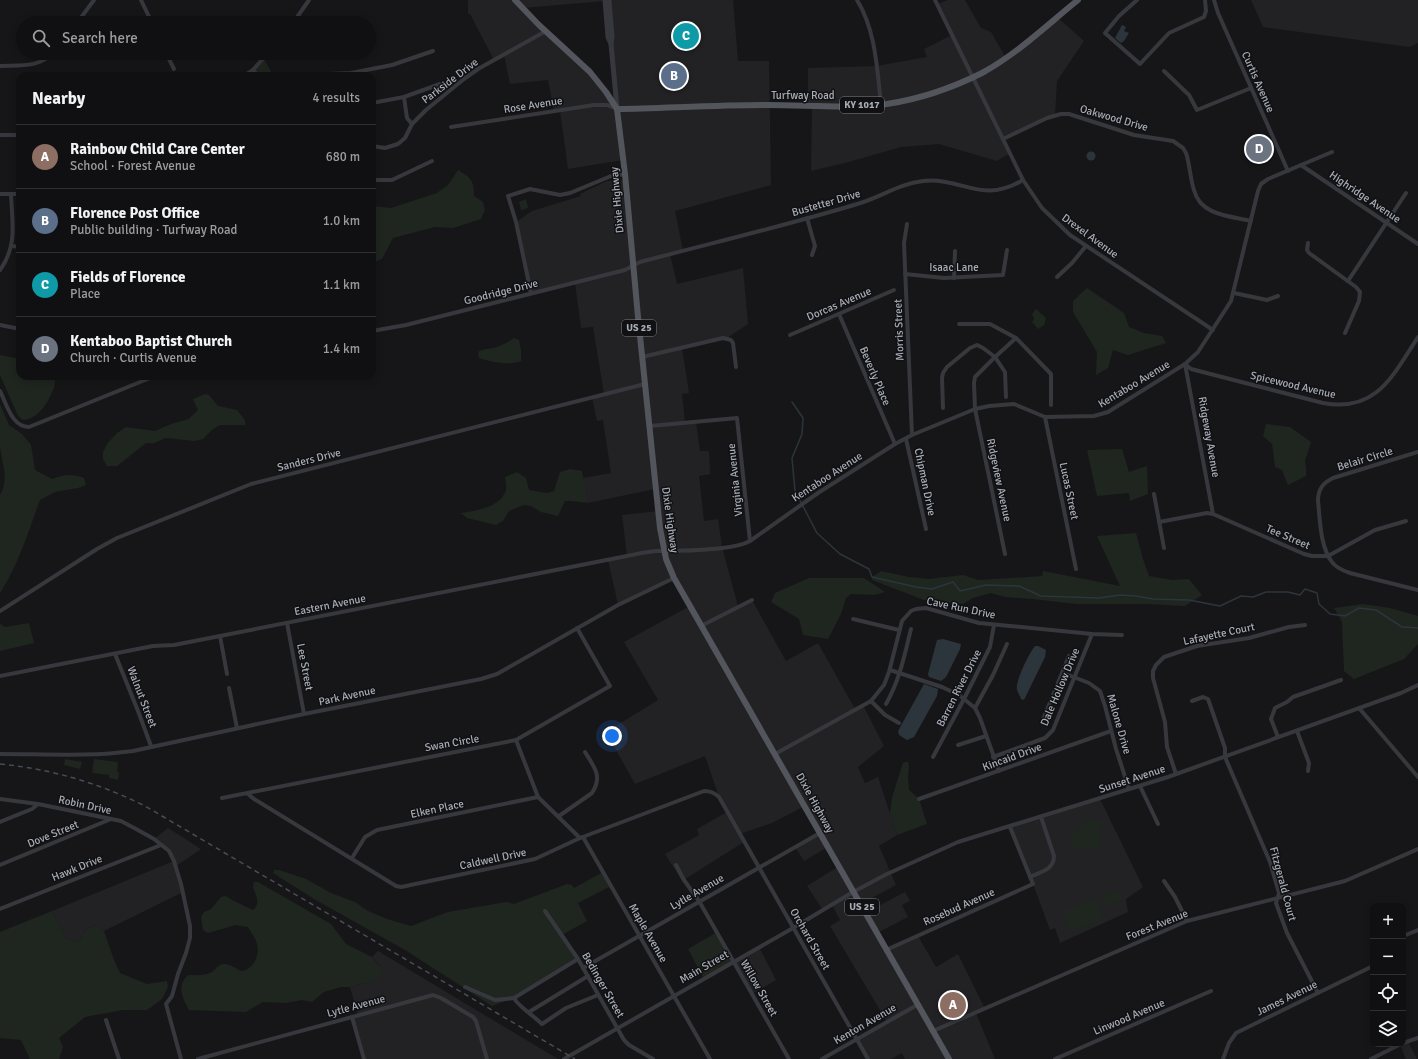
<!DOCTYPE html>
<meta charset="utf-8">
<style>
:root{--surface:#101012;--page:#19191b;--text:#f1f3f6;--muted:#9c9d9f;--line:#303032;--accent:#f2b134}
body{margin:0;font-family:Signika,sans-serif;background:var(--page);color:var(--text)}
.controls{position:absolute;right:12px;bottom:12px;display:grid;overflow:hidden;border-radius:8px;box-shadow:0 2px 10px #0003}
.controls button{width:36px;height:36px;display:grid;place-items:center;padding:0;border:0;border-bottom:1px solid var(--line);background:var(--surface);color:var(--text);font:20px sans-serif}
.you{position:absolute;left:612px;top:736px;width:14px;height:14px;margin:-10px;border:3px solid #fff;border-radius:50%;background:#1a73e8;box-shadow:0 0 0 6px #1a73e833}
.badge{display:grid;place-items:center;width:26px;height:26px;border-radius:50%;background:var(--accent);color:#fff;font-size:13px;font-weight:700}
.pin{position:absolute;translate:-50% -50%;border:2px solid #fff;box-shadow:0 1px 4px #0006}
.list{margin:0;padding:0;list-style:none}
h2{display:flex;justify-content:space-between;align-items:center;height:52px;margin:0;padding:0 16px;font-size:17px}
h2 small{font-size:13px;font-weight:400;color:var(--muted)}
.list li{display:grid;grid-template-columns:26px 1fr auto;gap:12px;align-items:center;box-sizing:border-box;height:64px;padding:0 16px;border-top:1px solid var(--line)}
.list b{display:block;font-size:15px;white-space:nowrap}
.list p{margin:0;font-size:13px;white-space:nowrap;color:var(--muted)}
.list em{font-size:13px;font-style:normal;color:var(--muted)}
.icon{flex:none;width:22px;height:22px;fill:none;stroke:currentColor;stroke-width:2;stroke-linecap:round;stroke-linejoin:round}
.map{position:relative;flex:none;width:1418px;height:1059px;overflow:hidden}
.search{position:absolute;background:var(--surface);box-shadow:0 2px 10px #0003;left:16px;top:16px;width:360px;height:44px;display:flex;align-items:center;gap:10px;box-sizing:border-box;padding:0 14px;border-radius:22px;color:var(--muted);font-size:15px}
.panel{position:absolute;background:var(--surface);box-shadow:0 2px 10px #0003;left:16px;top:72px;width:360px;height:308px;border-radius:12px}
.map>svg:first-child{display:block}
.built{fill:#222225}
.green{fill:#1e261f}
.water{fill:#2c353c}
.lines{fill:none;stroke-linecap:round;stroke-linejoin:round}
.stream{stroke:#2c353c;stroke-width:1.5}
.minor{stroke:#37383d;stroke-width:4}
.tertiary{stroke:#37383d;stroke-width:5}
.primary{stroke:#53555c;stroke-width:6}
.rail{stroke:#4a4c52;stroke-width:1.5;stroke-dasharray:5 4;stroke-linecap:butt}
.labels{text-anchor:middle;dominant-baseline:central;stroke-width:3;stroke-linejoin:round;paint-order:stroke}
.shield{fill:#111113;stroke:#7b7e86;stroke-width:1}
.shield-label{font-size:10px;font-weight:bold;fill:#a8adb8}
.street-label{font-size:11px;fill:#a8adb8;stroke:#111113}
</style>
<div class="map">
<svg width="1418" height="1059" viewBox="0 0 1418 1059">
<rect width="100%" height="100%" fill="#161618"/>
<!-- built -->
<g class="built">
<polygon points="468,0 605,0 605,1 523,8 569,52 612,99 615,99 609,0 733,0 738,61 769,61 771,185 675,211 683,251 670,254 677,284 743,268 748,324 727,338 682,348 689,393 682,394 685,422 696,422 700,451 709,451 710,474 699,476 704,521 718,519 722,547 738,606 752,600 786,661 818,643 855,709 863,705 884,746 858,767 865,783 878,777 897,835 879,846 896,885 861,904 865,913 905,892 910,901 902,905 908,917 877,933 886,950 918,936 936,967 958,954 985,1009 976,1013 995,1059 905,1059 902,1053 891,1059 868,1059 857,1039 887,1022 830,926 840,920 832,905 823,910 807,886 839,866 828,847 804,861 795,847 820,833 805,806 772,823 740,834 744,842 682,881 665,854 699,835 697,829 727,812 719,797 705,756 635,784 606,732 658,700 624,642 690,606 674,578 618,605 608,560 627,556 622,515 658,511 655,489 588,503 583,478 611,473 603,420 597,421 592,397 604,394 593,327 581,328 575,283 531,293 516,222 532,211 581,196 580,194 607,181 625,180 623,160 568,169 560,110 554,111 548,80 510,84 504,55 494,60 470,14 468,14"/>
<polygon points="948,0 965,0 981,28 991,32 1006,58 1057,17 1084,41 1057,81 1055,115 1003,139 1010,153 997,161 939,144 901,147 849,162 811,171 812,107 808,106 808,68 876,66 927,57 924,49 952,35 937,4"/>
<polygon points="1251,0 1418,0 1418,43 1410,47 1263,27"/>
<polygon points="1100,799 1143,887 1126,899 1128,912 1060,943 1055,928 1050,930 1033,884 1010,827"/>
<polygon points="168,828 201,849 176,866 183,892 104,931 96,925 86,929 79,942 66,938 52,911 174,861 169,851 154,839"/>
<polygon points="759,947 776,980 752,994 734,962"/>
<polygon points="378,951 558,1059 364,1059 352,1017 358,1015 350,987 368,982 379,965 372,957"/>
<polygon points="1408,1041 1417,1059 1406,1059 1400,1045"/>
</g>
<!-- green -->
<g class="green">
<polygon points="264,58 273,76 249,76"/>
<path d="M458,170C471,178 474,180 474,196L483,202L485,210L481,219L453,228L435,227L393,238L382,259L372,263V206L391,208L437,193L448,185Z"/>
<polygon points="526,199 528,208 521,210 519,202"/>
<polygon points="1087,288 1124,313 1129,327 1144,333 1162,336 1166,343 1128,355 1113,350 1108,368 1096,375 1097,352 1073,312 1073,301"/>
<polygon points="372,302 377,331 372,331"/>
<polygon points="1036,309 1046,318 1044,325 1038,329 1032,322 1034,319 1032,314"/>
<path d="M514,338L519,340L521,350V361C508,366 491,362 479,358L478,352C483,349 487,349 493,348C501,346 507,343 514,338Z"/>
<path d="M0,355L20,359V376H55C55,381 55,388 52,392C47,405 37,419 23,420L18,416L0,375Z"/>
<polygon points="205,394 209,395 218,406 237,410 245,420 245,425 220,425 212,430 203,439 194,441 166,438 154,443 146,443 117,466 107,466 103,459 103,452 107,444 117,433 126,427 155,431 171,424 189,419 198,410 193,399"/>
<path d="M0,404L9,425L22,434L31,445L35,470L52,479C64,475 71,473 84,478L86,485L78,488L55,492L40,500C28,532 19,564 0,593V495C10,479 1,462 0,445C0,432 0,418 0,404Z"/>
<polygon points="1266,424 1290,427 1311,442 1305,461 1306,468 1306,476 1288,485 1282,470 1275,467 1272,444 1263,436"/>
<polygon points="1122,449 1129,472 1147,466 1148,494 1130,501 1129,493 1097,496 1087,450"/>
<path d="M570,469L582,471L588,503L571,501H565L558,516L541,512L531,506L524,505L509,511L503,521L496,525L467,518L461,513C476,511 502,507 506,489C507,486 505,480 505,477L517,472L526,478L529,490L547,493L554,491L560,472Z"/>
<polygon points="1136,533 1143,559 1149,576 1172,580 1189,579 1202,595 1185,606 1147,604 1076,604 1032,599 1005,597 991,593 973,598 963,604 924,600 872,580 872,577 881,571 909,577 929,579 963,575 978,580 1042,576 1043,571 1120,586 1097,536"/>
<polygon points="809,578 864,578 885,592 874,595 851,594 846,598 841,614 828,639 803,635 799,619 771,602 775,593"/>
<polygon points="1363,604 1390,608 1418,616 1418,644 1404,659 1354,679 1344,671 1342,622 1334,608"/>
<polygon points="29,623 34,643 0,651 0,624 5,627"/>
<polygon points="65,759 82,762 80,769 64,765"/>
<polygon points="94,759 118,762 117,772 119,772 118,780 109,778 109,775 92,773"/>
<polygon points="905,762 908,762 909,766 908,776 909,790 919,799 927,824 897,835 890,814 892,797 903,763"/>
<path d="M1092,819L1102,821L1099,847L1096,850L1070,848C1071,834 1078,822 1092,819Z"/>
<polygon points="274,870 279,870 306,879 331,893 355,902 368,911 387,919 411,926 448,912 506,902 514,904 567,884 572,885 574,888 603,872 611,886 578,903 587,921 562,935 578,959 514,998 492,1006 405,950 314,899 273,873"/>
<path d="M254,882H258L331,924L346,944L372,957L382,970L380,976L368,982L350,987H341L324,992L312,1002L302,1000L286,1003L263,1002L246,1012L189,1010C183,999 176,986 188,975C195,975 203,976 210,973C213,972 215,969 217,967C225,960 233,967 241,971C253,970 260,956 257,944C256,938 251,933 248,927L236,925L208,933L203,930L201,917L204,912L211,909L221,897L226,896L234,901L253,910C261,903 256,896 253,887Z"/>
<polygon points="1118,889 1123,899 1106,907 1101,897"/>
<polygon points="1095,898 1104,918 1071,933 1062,912"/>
<polygon points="52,911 66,938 79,942 86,929 96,925 104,931 114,960 120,973 147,984 167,981 168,987 162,999 147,1010 123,1010 85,1017 59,1038 63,1047 59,1059 30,1059 21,1040 0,1038 0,932"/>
<polygon points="717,932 734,962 704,979 688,949"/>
<polygon points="954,997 956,1003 947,1007 944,1001"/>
</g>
<!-- water -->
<g class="water">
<polygon points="1122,25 1126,27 1124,31 1129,33 1124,41 1121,43 1115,38"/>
<circle cx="1091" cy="156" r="4.5"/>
<polygon points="943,639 961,644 960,649 946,677 941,681 929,677 928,674 937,640"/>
<path d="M1035,646H1038L1046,650L1045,657L1024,700L1021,699C1020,696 1018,693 1017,690C1015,682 1029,653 1035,646Z"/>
<polygon points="924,684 938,689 937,696 914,737 907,740 899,735 898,731"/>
</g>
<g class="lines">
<!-- stream -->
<polyline class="stream" points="792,402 803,418 802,434 792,458 795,491 817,533 840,554 869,569 872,577 916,587 932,589 953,582 960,591 986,585 1019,586 1041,596 1099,598 1120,595 1136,596 1153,599 1189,600 1220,606 1241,596 1253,597 1266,592 1288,592 1300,595 1305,589 1317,593 1319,604 1330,614 1345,616 1359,608 1376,610 1402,627 1418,628"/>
<!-- minor -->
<g class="minor">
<polyline points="141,0 152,23"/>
<path d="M857,0C876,31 877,69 881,104"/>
<polyline points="935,0 1023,180 1042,208 1070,235 1213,330"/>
<polyline points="1137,0 1119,16 1105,33 1140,64 1169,33 1204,17 1206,11 1205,0"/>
<polyline points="1214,0 1218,13 1288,171"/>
<polyline points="77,23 94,0"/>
<polyline points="293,23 309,0"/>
<polyline points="166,53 174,69"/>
<path d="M0,66C19,65 39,68 53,53"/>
<polyline points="253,70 258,76"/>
<polyline points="1164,71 1189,95 1197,110 1251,88"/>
<polyline points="307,75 351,73 392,65 433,51"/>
<polyline points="244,76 253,70 268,53"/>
<polyline points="404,97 407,118 412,124"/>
<polyline points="372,103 404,97 440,84"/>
<polyline points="451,127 594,105 607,105 616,108"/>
<polyline points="0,135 20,135"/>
<path d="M1003,139L1047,118L1061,114H1069L1134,135L1173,141L1183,148L1186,153C1190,165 1190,178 1194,190C1200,215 1229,216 1251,221"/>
<polyline points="372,146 385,148 398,144 405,138 412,124 426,110 464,79 478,69 546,31"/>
<polyline points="1301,165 1418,244"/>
<polyline points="372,180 392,180 432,161"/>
<polyline points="0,194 20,194"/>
<polyline points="807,218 815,246 812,255"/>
<polyline points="907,224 904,243 912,435"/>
<polyline points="1308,243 1307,250 1309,253 1356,287 1360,292 1359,301 1345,333"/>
<polyline points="12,246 20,247"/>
<path d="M0,270C18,245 12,222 11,194"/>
<polyline points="905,274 944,278 1003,275 1007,250"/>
<polyline points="1057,277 1072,263 1086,246"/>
<polyline points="954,278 955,251"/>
<polyline points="1348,281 1406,193"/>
<polyline points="531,293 516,222 508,196 530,189 560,195 570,193 611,176 625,174"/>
<polyline points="1234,293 1267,300 1278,296"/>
<polyline points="839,314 895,444"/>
<polyline points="959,324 990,324 1016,338 1051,374 1051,405"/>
<polyline points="0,325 20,329"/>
<path d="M372,331L406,325L625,270L640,262C712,243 784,226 854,205C878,199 898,184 923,181C963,177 981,205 1023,180"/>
<polyline points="790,335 894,290"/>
<polyline points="642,357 723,338 731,340 733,343 736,367"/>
<path d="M1185,364L1191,369L1323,403C1377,413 1393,375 1418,337"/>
<polyline points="1185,364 1213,514"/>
<path d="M0,391C7,405 12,427 29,427L155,376"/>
<polyline points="943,408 942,378 943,373 947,367 970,348 977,345 983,348 995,357 1005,372 1006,397"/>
<polyline points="1045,417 1076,569"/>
<polyline points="650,426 737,418 750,541"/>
<polyline points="906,439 926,529"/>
<path d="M1418,452L1333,478C1323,483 1318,489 1318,501C1320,519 1320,547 1332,562C1336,568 1344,571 1350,573L1418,590"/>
<polyline points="1154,494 1164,548"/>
<polyline points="1159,522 1207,513 1213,514 1304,554 1312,556 1328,556 1375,530 1406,521"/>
<polyline points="1005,554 975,409 974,383 975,377 995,357 1016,338"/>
<polyline points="0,611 97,549 117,538 251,484 645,384"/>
<polyline points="853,619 899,630"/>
<polyline points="287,623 304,714"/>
<polyline points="701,626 752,600"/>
<polyline points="220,636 227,674"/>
<polyline points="115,654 138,711 151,746"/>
<polyline points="890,670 942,687 959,695 975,708 980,718 999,771"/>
<polyline points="1063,673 1089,683 1100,691 1105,706 1116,749 1129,789"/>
<path d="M0,676L153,646L174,645L220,636L627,556C637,554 648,551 658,551C680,551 733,551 750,541L818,493L895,444L912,435L975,409L989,406L1014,404L1045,417L1094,416L1108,412L1185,364L1198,352L1231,301L1258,191L1261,184L1268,179L1332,152"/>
<polyline points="229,688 237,728"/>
<polyline points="871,701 885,715 899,723"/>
<polyline points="1192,701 1203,697 1208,699 1225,748 1225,757 1270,862 1279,893 1276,903 1287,933 1318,993"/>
<path d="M886,704C900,679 904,657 911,629"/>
<polyline points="975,708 993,675 1007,644"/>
<polyline points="1359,708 1418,777"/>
<polyline points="1042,722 1069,656"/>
<polyline points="1297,731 1309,763 1308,771"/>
<polyline points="1278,737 1271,719 1275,708 1287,702 1293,697 1341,680"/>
<polyline points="516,740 538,797 580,838"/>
<polyline points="958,745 986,736"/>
<path d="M0,754C44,754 89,757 133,751L304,714L481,679L497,674L618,605L674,578"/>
<polyline points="775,754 871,701 884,685 889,672 902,621 911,611 916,609 926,608 979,623 1092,634 1122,635"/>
<polyline points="933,757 964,699 990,647 994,625"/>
<polyline points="993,757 1045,738 1053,730 1092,634"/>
<polyline points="1176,774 1167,747 1165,722 1153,678 1153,671 1156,665 1164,657 1197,646 1249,638 1289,627 1305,625"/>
<polyline points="1140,786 1158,824"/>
<path d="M248,794L254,799L396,886L401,887L535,859L580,838L704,791C711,791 714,793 719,797L868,1059"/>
<polyline points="222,798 516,740 610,686 577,628"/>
<polyline points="0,799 38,804 121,821 136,829 154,839 169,851 174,861 181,884 190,926 190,938 186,953 178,974 172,996 166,1004 181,1059"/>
<polyline points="919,799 1111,731"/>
<path d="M559,816L592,793C603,776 594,767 585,752"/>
<polyline points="0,822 32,809 38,804"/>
<polyline points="583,837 710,1059"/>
<polyline points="352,858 365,837 377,830 538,797"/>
<polyline points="0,865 111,819"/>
<polyline points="676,865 684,880 699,901 789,1059"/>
<path d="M1030,877C1040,872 1054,870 1054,856L1041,817"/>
<polyline points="1164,881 1175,897 1187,921"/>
<polyline points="0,909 161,845"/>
<polyline points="545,911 578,959 624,1040 629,1045 653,1059"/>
<polyline points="1403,936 1418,930"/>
<polyline points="886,950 1033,884 1010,827"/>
<polyline points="583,968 820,833"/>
<polyline points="465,987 495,1000 514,998 578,959"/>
<path d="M514,998C517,1005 535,1017 542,1024L566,1008L598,995"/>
<polyline points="529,1012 588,976"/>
<polyline points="352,1017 364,1059"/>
<polyline points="106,1020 119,1059"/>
<polyline points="933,1031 1187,921 1345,881 1418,849"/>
<polyline points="1403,1043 1418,1038"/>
<polyline points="198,1059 433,995 441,998 473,1017 476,1021 487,1059"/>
<polyline points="564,1059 793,928 853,892 887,874 958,842 1168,777 1401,693 1418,685"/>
<polyline points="822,1059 917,1005"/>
<polyline points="1055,1059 1211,991"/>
<polyline points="1223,1059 1229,1043 1236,1033 1373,966"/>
<polyline points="1371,1059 1401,1044"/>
</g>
<!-- tertiary -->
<g class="tertiary">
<polyline points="605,0 608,37 611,44 617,108"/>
<polyline points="609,0 612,37 611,44"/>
</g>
<!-- primary -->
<g class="primary">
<polyline points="515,0 539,25 590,72 606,92 617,109 625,174 638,317 660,528 666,559 674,578 949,1059"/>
<path d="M617,109C667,108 718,105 768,105C808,105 848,109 887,104C920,99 952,88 982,73C1017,54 1047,25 1078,0"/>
</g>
<!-- rail -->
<path class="rail" d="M0,764C51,769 99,783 145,806L575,1059"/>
</g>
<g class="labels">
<!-- shield labels -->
<g class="shield">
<rect x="840" y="97" width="44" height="16" rx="3"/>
<rect x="622" y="320" width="34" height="16" rx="3"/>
<rect x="845" y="899" width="34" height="16" rx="3"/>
</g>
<g class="shield-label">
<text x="862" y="105">KY 1017</text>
<text x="639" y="328">US 25</text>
<text x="862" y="907">US 25</text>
</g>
<!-- street labels -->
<g class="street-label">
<text transform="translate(450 81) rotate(-37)">Parkside Drive</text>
<text transform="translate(1258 82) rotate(66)">Curtis Avenue</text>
<text x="803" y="95">Turfway Road</text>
<text transform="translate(533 105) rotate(-9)">Rose Avenue</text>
<text transform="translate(1114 118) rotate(16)">Oakwood Drive</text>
<text transform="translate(1365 197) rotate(34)">Highridge Avenue</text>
<text transform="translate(617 200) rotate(-95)">Dixie Highway</text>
<text transform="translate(826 203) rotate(-16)">Bustetter Drive</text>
<text transform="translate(1090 236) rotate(36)">Drexel Avenue</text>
<text x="954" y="267">Isaac Lane</text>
<text transform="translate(501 292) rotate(-14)">Goodridge Drive</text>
<text transform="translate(839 304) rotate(-23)">Dorcas Avenue</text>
<text transform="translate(899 330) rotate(-92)">Morris Street</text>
<text transform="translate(875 376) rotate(67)">Beverly Place</text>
<text transform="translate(1134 384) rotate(-31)">Kentaboo Avenue</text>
<text transform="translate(1293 385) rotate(13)">Spicewood Avenue</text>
<text transform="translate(1209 437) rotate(80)">Ridgeway Avenue</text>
<text transform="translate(1365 459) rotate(-17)">Belair Circle</text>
<text transform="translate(309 460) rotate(-14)">Sanders Drive</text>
<text transform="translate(827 477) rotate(-33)">Kentaboo Avenue</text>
<text transform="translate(735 480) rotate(-96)">Virginia Avenue</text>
<text transform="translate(999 480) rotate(78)">Ridgeview Avenue</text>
<text transform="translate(925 482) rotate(78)">Chipman Drive</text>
<text transform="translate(1069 491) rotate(78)">Lucas Street</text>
<text transform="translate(670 520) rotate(82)">Dixie Highway</text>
<text transform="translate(1288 537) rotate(23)">Tee Street</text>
<text transform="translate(330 605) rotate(-11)">Eastern Avenue</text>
<text transform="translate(961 608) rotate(12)">Cave Run Drive</text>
<text transform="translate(1219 634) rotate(-12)">Lafayette Court</text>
<text transform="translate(305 667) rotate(79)">Lee Street</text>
<text transform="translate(1060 687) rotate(-67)">Dale Hollow Drive</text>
<text transform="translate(959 688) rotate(-63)">Barren River Drive</text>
<text transform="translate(347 696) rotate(-12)">Park Avenue</text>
<text transform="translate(142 697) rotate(69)">Walnut Street</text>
<text transform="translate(1119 724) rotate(74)">Malone Drive</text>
<text transform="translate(452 743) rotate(-10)">Swan Circle</text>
<text transform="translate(1012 757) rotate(-20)">Kincaid Drive</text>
<text transform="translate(1132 779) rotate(-18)">Sunset Avenue</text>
<text transform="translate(815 803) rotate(61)">Dixie Highway</text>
<text transform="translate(85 805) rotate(12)">Robin Drive</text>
<text transform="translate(437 809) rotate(-12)">Elken Place</text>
<text transform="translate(53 834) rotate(-22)">Dove Street</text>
<text transform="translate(493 859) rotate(-12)">Caldwell Drive</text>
<text transform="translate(77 868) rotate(-22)">Hawk Drive</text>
<text transform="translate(1283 884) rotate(75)">Fitzgerald Court</text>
<text transform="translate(697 892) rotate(-30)">Lytle Avenue</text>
<text transform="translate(959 907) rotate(-24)">Rosebud Avenue</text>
<text transform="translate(1157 925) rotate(-22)">Forest Avenue</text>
<text transform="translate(648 933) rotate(60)">Maple Avenue</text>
<text transform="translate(810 939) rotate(60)">Orchard Street</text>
<text transform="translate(704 967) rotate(-30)">Main Street</text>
<text transform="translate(603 985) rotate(60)">Bedinger Street</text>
<text transform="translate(759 988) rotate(60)">Willow Street</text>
<text transform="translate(1287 998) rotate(-26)">James Avenue</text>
<text transform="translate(356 1006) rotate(-15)">Lytle Avenue</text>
<text transform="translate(1129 1017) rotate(-23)">Linwood Avenue</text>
<text transform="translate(865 1024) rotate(-30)">Kenton Avenue</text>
</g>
</g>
</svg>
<div class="controls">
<button>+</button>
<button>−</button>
<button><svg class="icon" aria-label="locate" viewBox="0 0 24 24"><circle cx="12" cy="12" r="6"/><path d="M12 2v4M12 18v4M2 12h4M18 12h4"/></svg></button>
<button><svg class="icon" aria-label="layers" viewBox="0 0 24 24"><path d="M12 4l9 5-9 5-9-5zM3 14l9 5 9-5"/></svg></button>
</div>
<div class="you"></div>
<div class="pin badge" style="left:953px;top:1005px;background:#8d6e63">A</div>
<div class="pin badge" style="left:674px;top:76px;background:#5c6f8a">B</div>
<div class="pin badge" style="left:686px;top:36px;background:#0f9aa8">C</div>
<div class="pin badge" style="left:1259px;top:149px;background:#6b7280">D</div>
<div class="search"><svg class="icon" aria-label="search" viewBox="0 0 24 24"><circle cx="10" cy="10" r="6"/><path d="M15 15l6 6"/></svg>Search here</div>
<section class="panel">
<h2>Nearby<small>4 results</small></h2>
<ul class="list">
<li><span class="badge" style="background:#8d6e63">A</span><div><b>Rainbow Child Care Center</b><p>School · Forest Avenue</p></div><em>680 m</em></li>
<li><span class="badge" style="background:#5c6f8a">B</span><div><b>Florence Post Office</b><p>Public building · Turfway Road</p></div><em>1.0 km</em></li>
<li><span class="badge" style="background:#0f9aa8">C</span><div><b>Fields of Florence</b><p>Place</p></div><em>1.1 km</em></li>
<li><span class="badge" style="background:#6b7280">D</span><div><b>Kentaboo Baptist Church</b><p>Church · Curtis Avenue</p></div><em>1.4 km</em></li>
</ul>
</section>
</div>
